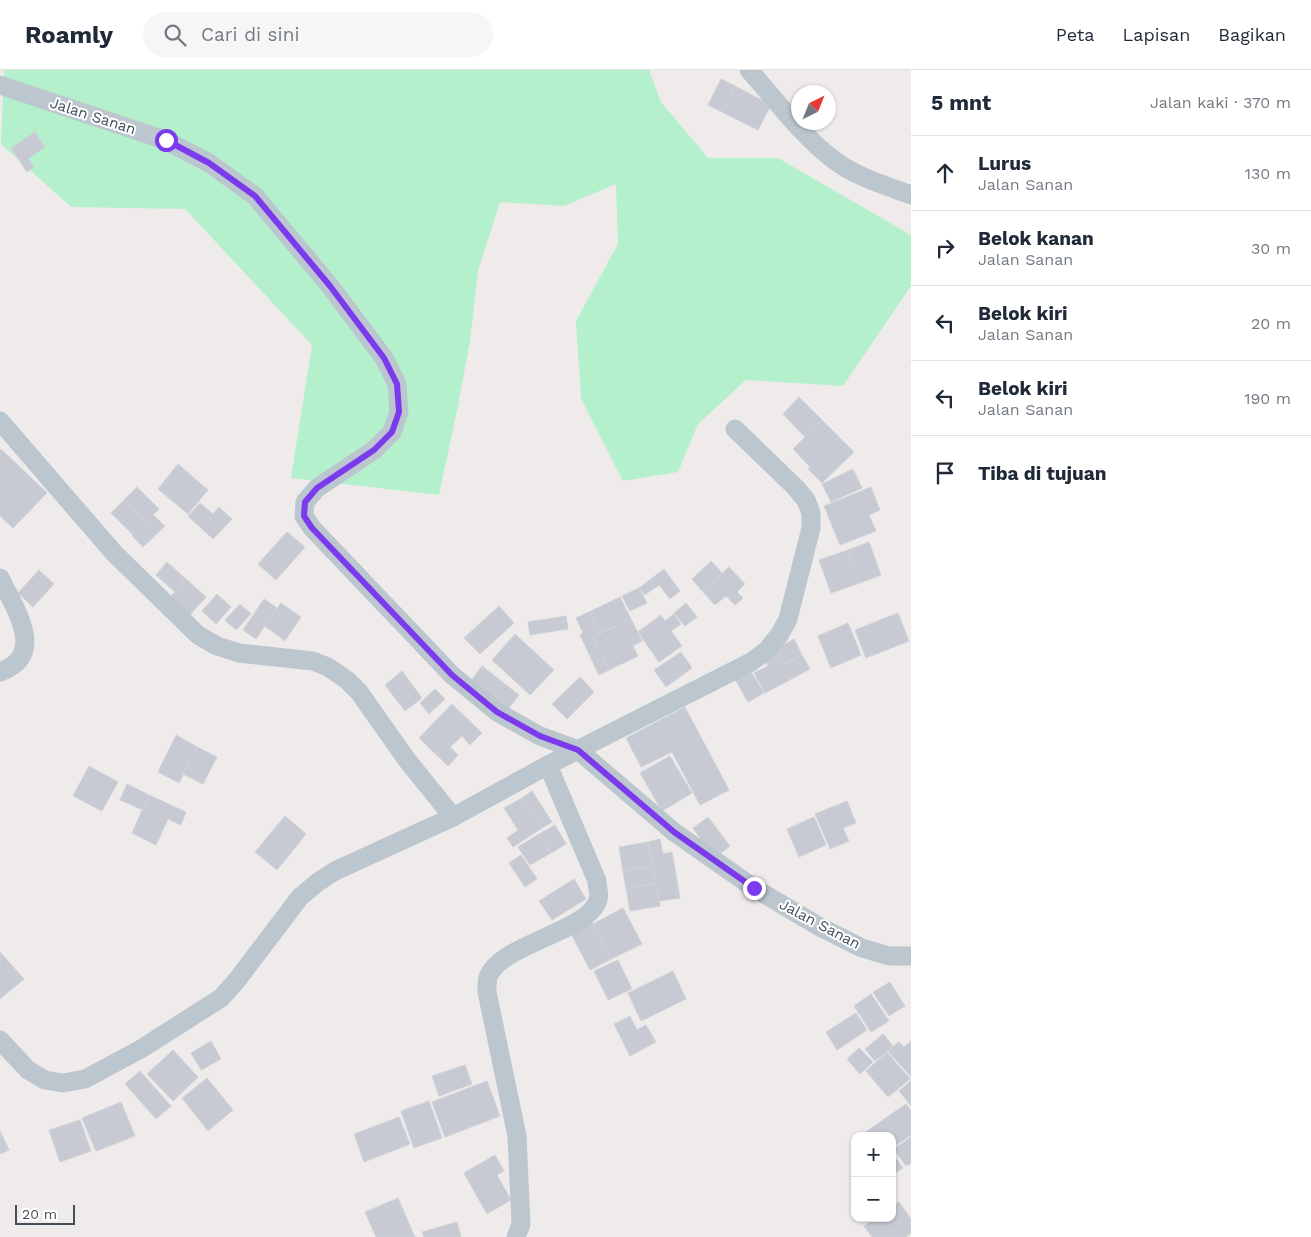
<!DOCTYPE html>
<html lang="id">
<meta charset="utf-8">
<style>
:root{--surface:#fff;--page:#f6f6f7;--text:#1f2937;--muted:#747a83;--line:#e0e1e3}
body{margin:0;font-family:"Work Sans",sans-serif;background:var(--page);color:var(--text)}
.controls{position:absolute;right:15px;bottom:15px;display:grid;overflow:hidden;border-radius:10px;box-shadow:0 1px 4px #0004}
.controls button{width:45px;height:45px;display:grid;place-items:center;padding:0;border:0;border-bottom:1px solid var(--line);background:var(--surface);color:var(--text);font:25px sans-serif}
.compass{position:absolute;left:791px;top:15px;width:45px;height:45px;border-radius:50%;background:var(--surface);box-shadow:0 1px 4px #0004;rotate:43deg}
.scale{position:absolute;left:15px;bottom:12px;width:60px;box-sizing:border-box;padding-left:5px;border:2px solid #434f5a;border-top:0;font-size:14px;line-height:18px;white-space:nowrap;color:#434f5a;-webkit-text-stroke:4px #fff;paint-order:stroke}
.stop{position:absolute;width:15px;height:15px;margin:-11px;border:4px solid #7c3aed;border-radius:50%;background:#fff}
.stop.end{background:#7c3aed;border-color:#fff;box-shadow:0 1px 5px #0008}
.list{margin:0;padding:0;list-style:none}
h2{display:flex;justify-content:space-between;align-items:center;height:65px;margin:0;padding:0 20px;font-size:21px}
h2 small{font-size:16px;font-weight:400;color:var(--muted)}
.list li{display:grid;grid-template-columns:32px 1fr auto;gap:15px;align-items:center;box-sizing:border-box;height:75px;padding:0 20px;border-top:1px solid var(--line)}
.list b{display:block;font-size:19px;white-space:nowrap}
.list p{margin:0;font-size:16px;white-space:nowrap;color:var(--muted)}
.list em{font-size:16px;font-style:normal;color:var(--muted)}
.icon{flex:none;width:28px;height:28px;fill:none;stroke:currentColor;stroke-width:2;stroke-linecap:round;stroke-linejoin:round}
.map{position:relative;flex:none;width:911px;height:1167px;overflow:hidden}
header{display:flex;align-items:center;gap:30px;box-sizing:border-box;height:70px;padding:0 25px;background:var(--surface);border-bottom:1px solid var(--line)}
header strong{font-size:24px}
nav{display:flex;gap:28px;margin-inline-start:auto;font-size:18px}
.search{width:350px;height:45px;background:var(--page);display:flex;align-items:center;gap:12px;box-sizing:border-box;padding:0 18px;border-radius:28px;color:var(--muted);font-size:19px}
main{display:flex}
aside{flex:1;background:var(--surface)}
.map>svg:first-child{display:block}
.green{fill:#b5f0cc}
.building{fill:#c7cad2;stroke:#cfd2d8}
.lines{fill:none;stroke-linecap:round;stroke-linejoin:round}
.minor{stroke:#bbc6cf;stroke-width:19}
.route{stroke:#7c3aed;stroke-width:6}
.labels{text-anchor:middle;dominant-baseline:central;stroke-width:4;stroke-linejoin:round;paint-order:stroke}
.street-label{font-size:15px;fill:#434f5a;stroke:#fff}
</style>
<header>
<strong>Roamly</strong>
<div class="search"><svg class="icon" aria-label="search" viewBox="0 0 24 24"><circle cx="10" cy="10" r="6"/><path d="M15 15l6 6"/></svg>Cari di sini</div>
<nav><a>Peta</a><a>Lapisan</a><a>Bagikan</a></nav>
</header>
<main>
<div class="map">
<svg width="911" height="1167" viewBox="0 0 911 1167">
<rect width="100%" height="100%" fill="#efebeb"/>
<!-- green -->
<polygon class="green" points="4,0 649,0 661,32 708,88 778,88 911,165 911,216 843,316 746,310 698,354 678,402 623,411 581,329 576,251 618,174 616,114 564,136 500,132 478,201 470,271 456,346 439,425 291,408 312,275 185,139 71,137 1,74"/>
<!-- building -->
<g class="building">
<polygon points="721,9 735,16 722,42 708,35"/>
<polygon points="735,16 771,35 758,60 722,42"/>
<polygon points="35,62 45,77 28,89 34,97 27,102 11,78"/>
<polygon points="799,327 822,350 805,367 783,344"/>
<polygon points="822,350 839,367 810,397 793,379"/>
<polygon points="839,367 854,382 822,413 808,399"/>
<polygon points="1,379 47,423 13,458 0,446 0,381"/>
<polygon points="178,394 208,420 188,444 158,419"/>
<polygon points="853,399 862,418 831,432 822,414"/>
<polygon points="137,417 159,439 146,452 124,430"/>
<polygon points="871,417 880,440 869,445 876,461 840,475 824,436"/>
<polygon points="124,430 146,452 133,465 111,443"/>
<polygon points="200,433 213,444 219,437 232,449 213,469 188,446"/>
<polygon points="153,445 165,456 143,477 132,466"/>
<polygon points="287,462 305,477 276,510 258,494"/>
<polygon points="869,472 881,505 860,513 848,480"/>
<polygon points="848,480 860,513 831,523 819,490"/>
<polygon points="711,491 722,503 703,522 692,509"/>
<polygon points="167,492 186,509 175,522 156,505"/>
<polygon points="729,497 745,514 737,522 743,528 735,535 726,526 715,535 703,522"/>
<polygon points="664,499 680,521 670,529 659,515 645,525 639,518"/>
<polygon points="39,500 54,514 33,537 18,523"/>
<polygon points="186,509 206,527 187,548 167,531"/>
<polygon points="639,518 647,533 630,541 622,526"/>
<polygon points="217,524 231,537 216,554 202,541"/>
<polygon points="620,527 631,549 600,563 589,542"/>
<polygon points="264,529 277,538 256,569 243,560"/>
<polygon points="281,533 301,547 285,571 265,556"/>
<polygon points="686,533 697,547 685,556 674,543"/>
<polygon points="240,534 251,544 236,560 225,550"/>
<polygon points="499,536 514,553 480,584 464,568"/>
<polygon points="589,542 600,563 593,567 609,600 599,605 580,565 583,563 576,548"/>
<polygon points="898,543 909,571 866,588 855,560"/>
<polygon points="674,544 681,554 671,561 682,576 659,592 638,562 661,545 665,551"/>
<polygon points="566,546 568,559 530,565 528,552"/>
<polygon points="631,549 642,571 633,576 638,586 609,600 593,567"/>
<polygon points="848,553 861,585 831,598 818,566"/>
<polygon points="515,564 554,600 530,625 492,590"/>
<polygon points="794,569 802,585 785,594 776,579"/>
<polygon points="776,579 785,594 802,585 810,599 765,623 754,603 768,596 763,586"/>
<polygon points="681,582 692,598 666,617 654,600"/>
<polygon points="482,596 519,625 505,643 468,615"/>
<polygon points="750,600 764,623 748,632 735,609"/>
<polygon points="402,601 422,628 405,641 385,615"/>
<polygon points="580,607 594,622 567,649 552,634"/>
<polygon points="435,619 445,629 429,644 420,633"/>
<polygon points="452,634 482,663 470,675 462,666 450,677 458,685 448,696 419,668"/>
<polygon points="685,637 729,720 700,735 672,682 641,697 626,668"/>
<polygon points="176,665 197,677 179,713 158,702"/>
<polygon points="197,677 217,687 203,714 183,704"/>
<polygon points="670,686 692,723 662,741 640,703"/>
<polygon points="89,696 118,712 102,741 73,726"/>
<polygon points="127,714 149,725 143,740 120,730"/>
<polygon points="532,721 552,752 542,758 522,728"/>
<polygon points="149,725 186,742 181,755 168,749 156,775 132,763"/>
<polygon points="522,728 542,758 513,777 507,768 518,760 504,738"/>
<polygon points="847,731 856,753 843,758 849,771 830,779 815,744"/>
<polygon points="285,746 306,764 277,800 255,782"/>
<polygon points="708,747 730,776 714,788 693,758"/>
<polygon points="814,747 826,775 799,787 787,759"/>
<polygon points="555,755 566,774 551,783 539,764"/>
<polygon points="539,764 551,783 530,795 518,777"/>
<polygon points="660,769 663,784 672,782 680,828 659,831 648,772"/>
<polygon points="648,772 653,796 623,801 619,777"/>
<polygon points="521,785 537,809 525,817 509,793"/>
<polygon points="653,796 656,813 626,818 623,801"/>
<polygon points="574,809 586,829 552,850 539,831"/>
<polygon points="656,813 660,836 630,841 626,818"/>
<polygon points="623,838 642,874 611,889 593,854"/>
<polygon points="589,847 611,889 590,900 568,858"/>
<polygon points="0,882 24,909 0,929"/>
<polygon points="618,890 632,919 608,930 594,901"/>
<polygon points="673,901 686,929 641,951 628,923"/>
<polygon points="890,912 905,936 889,946 873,922"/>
<polygon points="871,924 889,951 871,962 854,936"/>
<polygon points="856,943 867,960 837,980 826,962"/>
<polygon points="630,946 637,960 646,955 656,972 630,986 614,954"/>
<polygon points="883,964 893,976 875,991 865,979"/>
<polygon points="211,971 221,989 201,1000 191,983"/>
<polygon points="911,971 911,1007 888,981 899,972 904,977"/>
<polygon points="859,978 873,992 860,1004 847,989"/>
<polygon points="173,980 198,1007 173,1031 147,1004"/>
<polygon points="887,982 910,1009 888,1027 866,1001"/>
<polygon points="465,995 472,1014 439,1026 432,1006"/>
<polygon points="140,1001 171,1036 156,1049 125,1014"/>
<polygon points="207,1008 233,1040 208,1061 182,1028"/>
<polygon points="487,1011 500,1046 445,1067 432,1032"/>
<polygon points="911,1011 911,1036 899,1021"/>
<polygon points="429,1031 442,1068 414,1078 401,1041"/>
<polygon points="121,1032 135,1066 96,1081 82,1048"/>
<polygon points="906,1034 911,1041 911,1065 892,1078 892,1066 860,1066"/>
<polygon points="399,1047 410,1074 364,1092 354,1064"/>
<polygon points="80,1050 91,1081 60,1092 49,1060"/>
<polygon points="0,1061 9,1080 0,1084"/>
<polygon points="911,1067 911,1093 906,1096 894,1079"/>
<polygon points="892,1083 903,1098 892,1105"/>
<polygon points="495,1085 504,1101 497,1105 511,1130 487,1144 464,1103"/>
<polygon points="398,1128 415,1167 376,1167 365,1142"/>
<polygon points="899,1132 911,1149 911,1163 906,1167 872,1167 864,1156 876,1148 892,1148 892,1137"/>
<polygon points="457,1152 461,1167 424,1167 422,1162"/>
</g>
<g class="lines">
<!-- minor -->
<g class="minor">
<path d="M749,0C774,28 804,68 834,90C856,107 885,115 911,125"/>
<polyline points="0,15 165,70 209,93 255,126 330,216 384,288 397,314 399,342 392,362 374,380 317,418 305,432 304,446 312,458 452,605 497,642 540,666 578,680 674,762 754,818 820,857 862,878 889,886 911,886"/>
<polyline points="0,351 114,483 198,565 217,576 239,583 313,591 328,597 347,610 359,622 407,690 453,747"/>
<path d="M0,508C14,537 48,585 0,602"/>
<polyline points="0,970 28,1000 45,1010 63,1013 85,1009 141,979 221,928 237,910 300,827 318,812 335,801 453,747 548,695 751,592 767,580 780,564 788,549 811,458 811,443 806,430 795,417 735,359"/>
<path d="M516,1167L521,1154L517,1066L487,922C487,918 487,911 488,907C500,874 588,862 598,830C600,825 597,817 597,811L548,695"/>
</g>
</g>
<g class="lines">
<!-- route -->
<polyline class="route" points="166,70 209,93 255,126 330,216 384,288 397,314 399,342 392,362 374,380 317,418 305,432 304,446 312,458 452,605 497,642 540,666 578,680 674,762 754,818"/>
</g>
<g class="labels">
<!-- street labels -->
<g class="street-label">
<text transform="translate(93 46) rotate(18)">Jalan Sanan</text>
<text transform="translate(820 854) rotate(28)">Jalan Sanan</text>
</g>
</g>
</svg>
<div class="controls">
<button>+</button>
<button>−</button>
</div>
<svg class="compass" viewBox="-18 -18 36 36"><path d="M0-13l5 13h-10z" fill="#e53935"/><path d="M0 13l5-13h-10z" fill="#747a83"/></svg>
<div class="scale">20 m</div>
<div class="stop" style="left:166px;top:70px"></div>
<div class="stop end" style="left:754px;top:818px"></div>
</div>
<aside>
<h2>5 mnt<small>Jalan kaki · 370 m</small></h2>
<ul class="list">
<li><svg class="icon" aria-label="ahead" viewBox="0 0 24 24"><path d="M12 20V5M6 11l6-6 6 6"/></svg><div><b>Lurus</b><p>Jalan Sanan</p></div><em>130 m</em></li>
<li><svg class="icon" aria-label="right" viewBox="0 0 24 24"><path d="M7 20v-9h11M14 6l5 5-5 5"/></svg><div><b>Belok kanan</b><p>Jalan Sanan</p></div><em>30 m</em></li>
<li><svg class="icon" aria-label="left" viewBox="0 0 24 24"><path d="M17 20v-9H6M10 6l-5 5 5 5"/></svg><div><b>Belok kiri</b><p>Jalan Sanan</p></div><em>20 m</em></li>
<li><svg class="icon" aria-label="left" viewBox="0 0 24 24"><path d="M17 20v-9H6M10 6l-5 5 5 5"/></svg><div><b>Belok kiri</b><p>Jalan Sanan</p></div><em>190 m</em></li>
<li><svg class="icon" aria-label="arrive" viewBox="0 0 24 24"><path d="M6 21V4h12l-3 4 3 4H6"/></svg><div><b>Tiba di tujuan</b></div></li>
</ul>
</aside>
</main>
